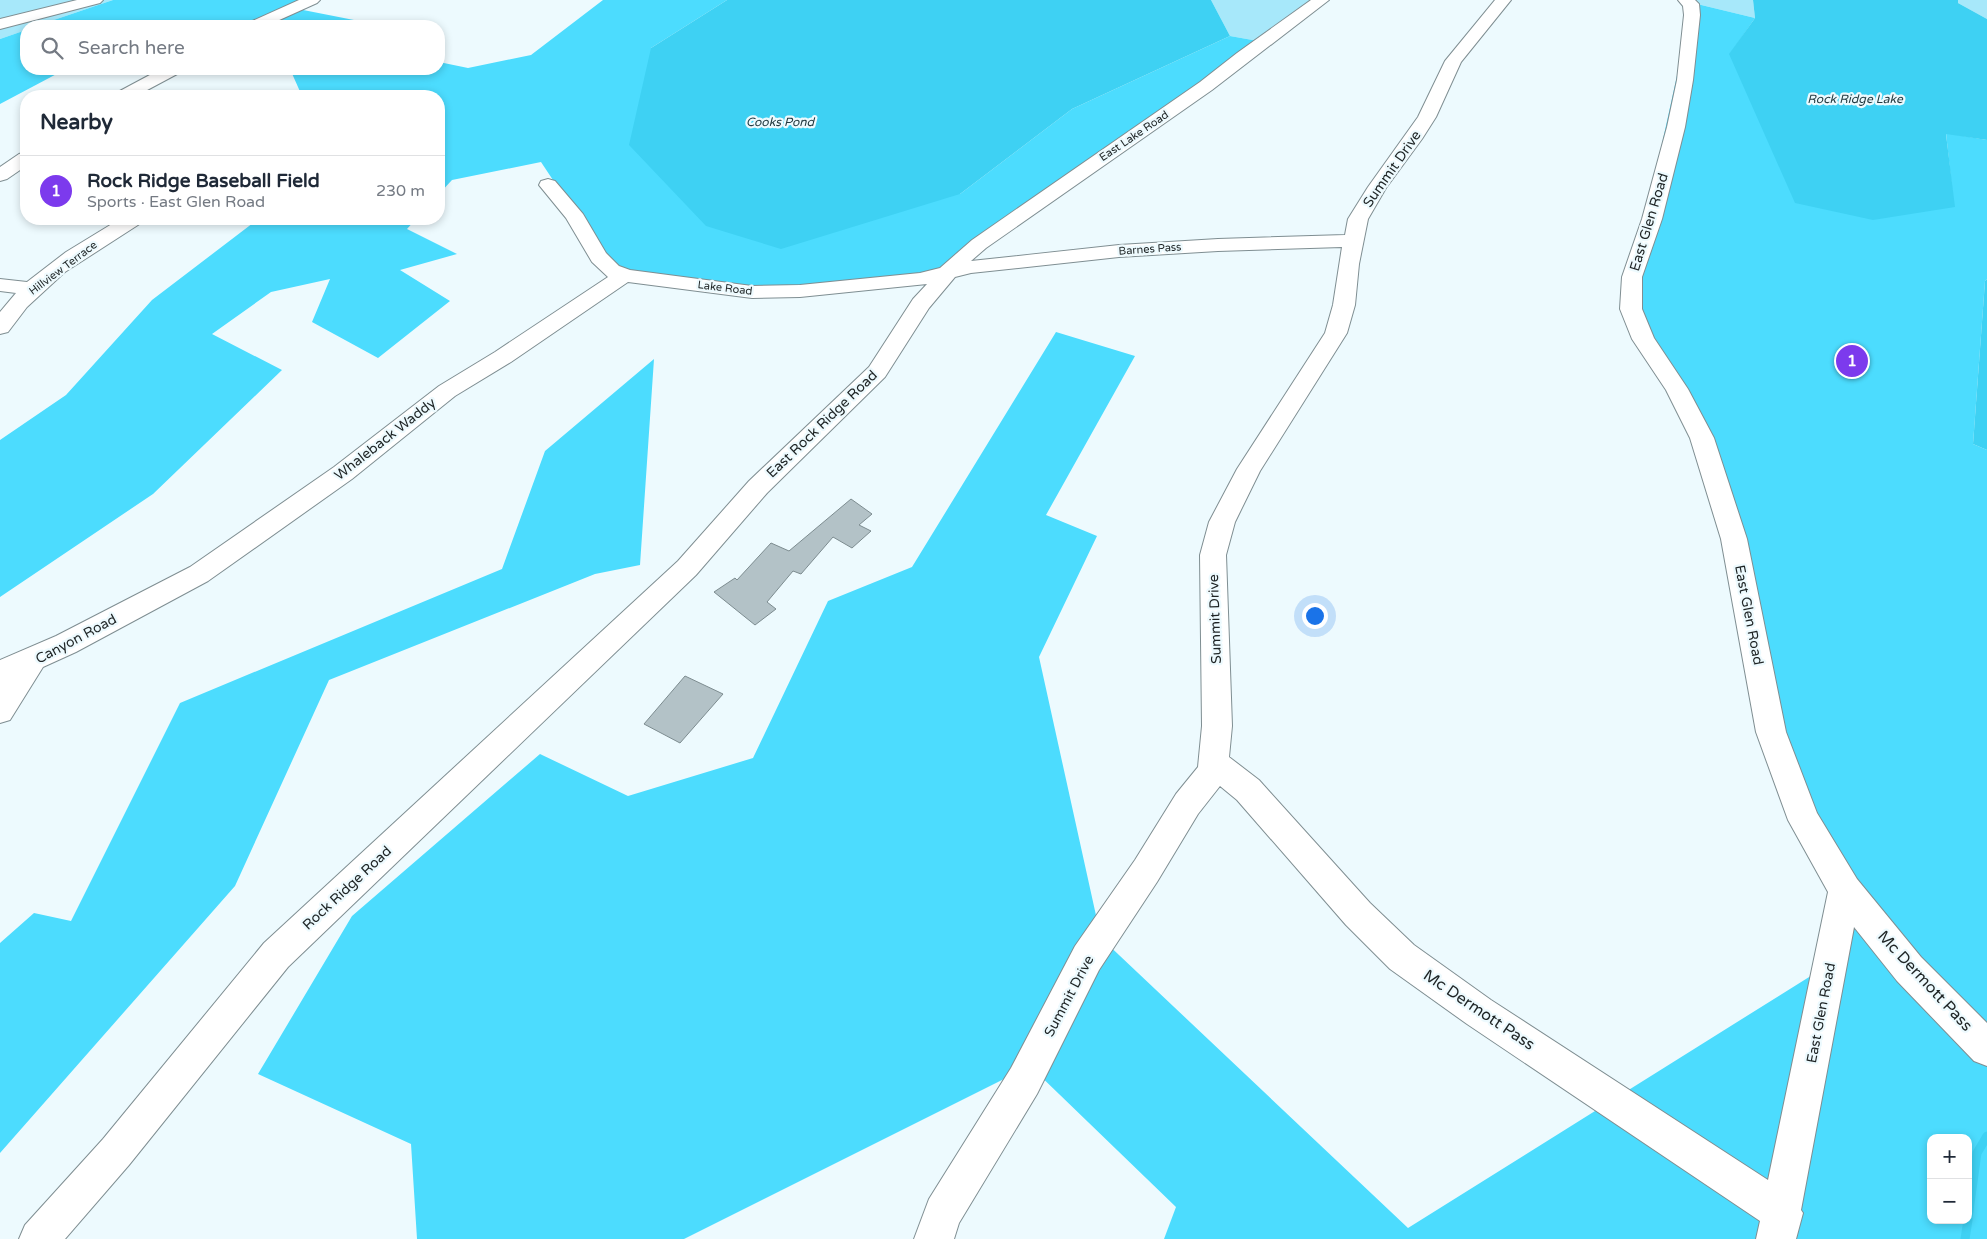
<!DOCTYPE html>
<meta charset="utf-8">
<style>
:root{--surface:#fff;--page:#f2f2f3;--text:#1f2937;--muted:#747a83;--line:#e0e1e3;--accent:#7c3aed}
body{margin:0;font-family:"Varela Round",sans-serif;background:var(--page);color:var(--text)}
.controls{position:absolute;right:15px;bottom:15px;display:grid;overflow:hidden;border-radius:10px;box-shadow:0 2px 8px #0003}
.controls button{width:45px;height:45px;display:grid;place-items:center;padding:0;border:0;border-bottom:1px solid var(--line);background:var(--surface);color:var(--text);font:25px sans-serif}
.you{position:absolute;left:1314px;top:615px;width:18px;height:18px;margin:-12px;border:4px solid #fff;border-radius:50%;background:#1a73e8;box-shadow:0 0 0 8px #1a73e833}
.badge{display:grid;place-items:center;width:32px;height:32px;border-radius:50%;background:var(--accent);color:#fff;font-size:16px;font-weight:700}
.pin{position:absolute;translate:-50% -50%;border:2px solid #fff;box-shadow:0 1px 5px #0006}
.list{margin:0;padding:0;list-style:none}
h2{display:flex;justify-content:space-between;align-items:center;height:65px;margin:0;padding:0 20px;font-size:21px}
h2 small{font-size:16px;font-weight:400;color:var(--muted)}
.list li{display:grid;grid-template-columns:32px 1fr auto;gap:15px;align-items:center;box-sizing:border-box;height:70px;padding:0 20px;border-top:1px solid var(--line)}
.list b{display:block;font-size:19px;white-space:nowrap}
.list p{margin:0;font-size:16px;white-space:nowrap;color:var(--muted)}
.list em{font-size:16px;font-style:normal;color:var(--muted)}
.icon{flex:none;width:28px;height:28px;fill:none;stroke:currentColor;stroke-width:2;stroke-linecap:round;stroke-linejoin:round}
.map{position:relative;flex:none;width:1987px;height:1239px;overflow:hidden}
.search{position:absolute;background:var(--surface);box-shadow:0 2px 8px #0003;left:20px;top:20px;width:425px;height:55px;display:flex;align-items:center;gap:12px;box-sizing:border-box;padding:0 18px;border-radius:20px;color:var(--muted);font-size:19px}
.panel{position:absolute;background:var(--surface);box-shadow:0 2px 8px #0003;left:20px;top:90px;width:425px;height:135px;border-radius:20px}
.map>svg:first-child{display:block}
.green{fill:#a7e8fa}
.forest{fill:#4cdcfe;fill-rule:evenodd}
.water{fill:#3ed1f3}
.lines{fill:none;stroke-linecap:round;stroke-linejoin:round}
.stream{stroke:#3ed1f3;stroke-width:9}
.building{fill:#b3c2c7;stroke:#7d8c90}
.minor-casing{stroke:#7f8e92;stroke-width:2}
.minor{fill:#fff;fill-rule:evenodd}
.labels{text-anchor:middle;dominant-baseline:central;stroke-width:4.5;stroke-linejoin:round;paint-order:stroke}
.far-street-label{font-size:11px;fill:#1e2425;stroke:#edfafe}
.far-water-label{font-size:12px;font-style:italic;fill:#233a41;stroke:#edfafe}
.street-label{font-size:14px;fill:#1e2425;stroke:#edfafe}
.near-street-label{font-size:16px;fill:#1e2425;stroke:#edfafe}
</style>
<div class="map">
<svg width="1987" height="1239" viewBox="0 0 1987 1239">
<rect width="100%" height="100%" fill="#edfafe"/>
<!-- green -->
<g class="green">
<polygon points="0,0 113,0 36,26 26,26 26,30 0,39"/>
<polygon points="1211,0 1318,0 1258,41 1230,36"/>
<polygon points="1688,0 1753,0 1755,18 1693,3"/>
<polygon points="1958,0 1987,0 1987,19 1958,3"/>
</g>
<!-- forest -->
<g class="forest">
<polygon points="113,0 311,0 293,8 359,21 363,26 36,26"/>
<polygon points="603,0 727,0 651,48 960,194 1072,109 1230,36 1258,41 934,274 761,295 614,272 541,162 452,180 439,194 439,96 302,96 290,69 439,69 439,62 468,68 531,55"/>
<path d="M1693,3L1755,18L1730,54L1954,207L1946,133L1987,140V279L1985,281L1973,444L1987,450V1239H1164L1176,1207L1030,1066L684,1239H417L411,1144L258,1074L352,916L540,754L628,796L753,758L828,601L912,567L1056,332L1135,356L1046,515L1097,536L1039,657L1101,938L1408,1228L1849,952L1750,674L1711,463L1626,307ZM1931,1138H1968V1220H1931Z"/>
<polygon points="26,30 26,69 66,69 0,104 0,39"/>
<polygon points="286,219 416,219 407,229 457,254 400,270 450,301 378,358 312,322 330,279 271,292 212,334 282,370 153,494 0,597 0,440 66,395 152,300 253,223"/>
<polygon points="654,359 640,565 595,574 329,680 235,886 0,1153 0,943 34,913 71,921 180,703 502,569 545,451"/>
</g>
<!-- water -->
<g class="water">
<polygon points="727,0 1211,0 1230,36 1072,109 960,194 781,249 706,226 629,145 651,48"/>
<polygon points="1753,0 1958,0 1958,3 1987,19 1987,140 1946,134 1955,207 1873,220 1795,203 1729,54 1755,18"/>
<polygon points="1987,279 1987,450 1973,444 1985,281"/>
</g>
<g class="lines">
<!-- stream -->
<g class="stream">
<polyline points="1968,1218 1977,1153 1987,1136"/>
<polyline points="1965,1239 1968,1220"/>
</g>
</g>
<!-- building -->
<g class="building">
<polygon points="851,499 872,514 859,525 871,531 852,548 833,537 801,574 793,571 767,602 776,609 755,625 714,592 735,578 737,580 771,543 789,551"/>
<polygon points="685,676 723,694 680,743 644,724"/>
</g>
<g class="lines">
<defs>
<g id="minor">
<polygon points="77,0 103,0 100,3 0,29 0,19"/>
<polygon points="299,0 320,0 317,3 266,26 246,26 248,23"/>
<polygon points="1311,0 1329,0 1212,90 986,248 971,261 1119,245 1218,239 1345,235 1348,219 1368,187 1418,117 1445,61 1495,0 1511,0 1461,62 1436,117 1422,139 1386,188 1368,219 1359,264 1355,305 1347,333 1260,471 1235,522 1226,555 1232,726 1229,757 1259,780 1370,903 1414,945 1491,1000 1768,1180 1828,892 1788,820 1756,732 1721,539 1690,438 1666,390 1632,339 1620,309 1622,277 1642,219 1667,127 1677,80 1684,15 1683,6 1678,0 1695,0 1699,4 1700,15 1693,80 1685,127 1662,219 1642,277 1642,309 1654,338 1688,389 1714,438 1747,539 1786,732 1817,813 1857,879 1921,957 1987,1023 1987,1066 1974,1061 1897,981 1854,927 1801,1210 1803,1213 1796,1239 1756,1239 1760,1221 1467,1024 1390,969 1346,925 1237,800 1220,786 1198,814 1157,882 1099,970 1037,1094 959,1223 954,1239 914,1239 929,1199 1011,1068 1075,946 1135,860 1176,794 1198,767 1202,726 1200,555 1209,522 1237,469 1325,333 1333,305 1342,247 1218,251 1119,257 971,273 955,277 929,308 885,377 767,493 696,575 288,967 129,1165 65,1239 19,1239 25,1225 103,1139 264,943 678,561 749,481 869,367 913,299 927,284 800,297 752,298 628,282 511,362 455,396 352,479 208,581 76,652 43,667 10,720 0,723 0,660 56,636 190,567 334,467 439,386 495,352 608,277 592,262 566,218 539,185 541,181 548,179 555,181 583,214 606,253 619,266 630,270 752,286 800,285 920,273 940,268 972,240 1200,82 1237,53"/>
<polygon points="161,69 181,69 179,73 136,96 115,96 118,92"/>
<polygon points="26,152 26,166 7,179 0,181 0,167 19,154"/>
<polygon points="120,219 144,219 141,223 65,272 27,307 8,332 0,334 0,312 16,293 0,291 0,279 27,282 66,252"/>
</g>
</defs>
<!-- minor casing -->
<use href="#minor" class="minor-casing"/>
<!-- minor -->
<use href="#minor" class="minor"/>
</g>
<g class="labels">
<!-- far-street labels -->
<g class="far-street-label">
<text transform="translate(1134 136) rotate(-34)">East Lake Road</text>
<text transform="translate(1150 249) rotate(-4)">Barnes Pass</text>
<text transform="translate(63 268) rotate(-37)">Hillview Terrace</text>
<text transform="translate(725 288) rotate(7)">Lake Road</text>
</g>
<!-- far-water labels -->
<g class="far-water-label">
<text x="1855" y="99">Rock Ridge Lake</text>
<text x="780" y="122">Cooks Pond</text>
</g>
<!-- street labels -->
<g class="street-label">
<text transform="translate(1392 169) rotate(-55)">Summit Drive</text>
<text transform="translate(1649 222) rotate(-73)">East Glen Road</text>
<text transform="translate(822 424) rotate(-44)">East Rock Ridge Road</text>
<text transform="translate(385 439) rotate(-38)">Whaleback Waddy</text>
<text transform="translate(1749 615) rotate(79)">East Glen Road</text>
<text transform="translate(1215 619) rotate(-92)">Summit Drive</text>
<text transform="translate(76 639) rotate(-28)">Canyon Road</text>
<text transform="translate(347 888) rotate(-43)">Rock Ridge Road</text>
<text transform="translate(1069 996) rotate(-62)">Summit Drive</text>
<text transform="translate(1821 1013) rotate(-79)">East Glen Road</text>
</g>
<!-- near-street labels -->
<g class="near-street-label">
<text transform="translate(1925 981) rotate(47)">Mc Dermott Pass</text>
<text transform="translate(1479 1010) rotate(34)">Mc Dermott Pass</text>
</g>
</g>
</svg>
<div class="controls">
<button>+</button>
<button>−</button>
</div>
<div class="you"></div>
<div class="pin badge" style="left:1852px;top:361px">1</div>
<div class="search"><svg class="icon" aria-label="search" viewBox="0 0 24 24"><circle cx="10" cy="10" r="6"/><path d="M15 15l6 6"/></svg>Search here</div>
<section class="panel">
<h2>Nearby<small></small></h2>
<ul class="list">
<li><span class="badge">1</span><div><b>Rock Ridge Baseball Field</b><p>Sports · East Glen Road</p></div><em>230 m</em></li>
</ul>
</section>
</div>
